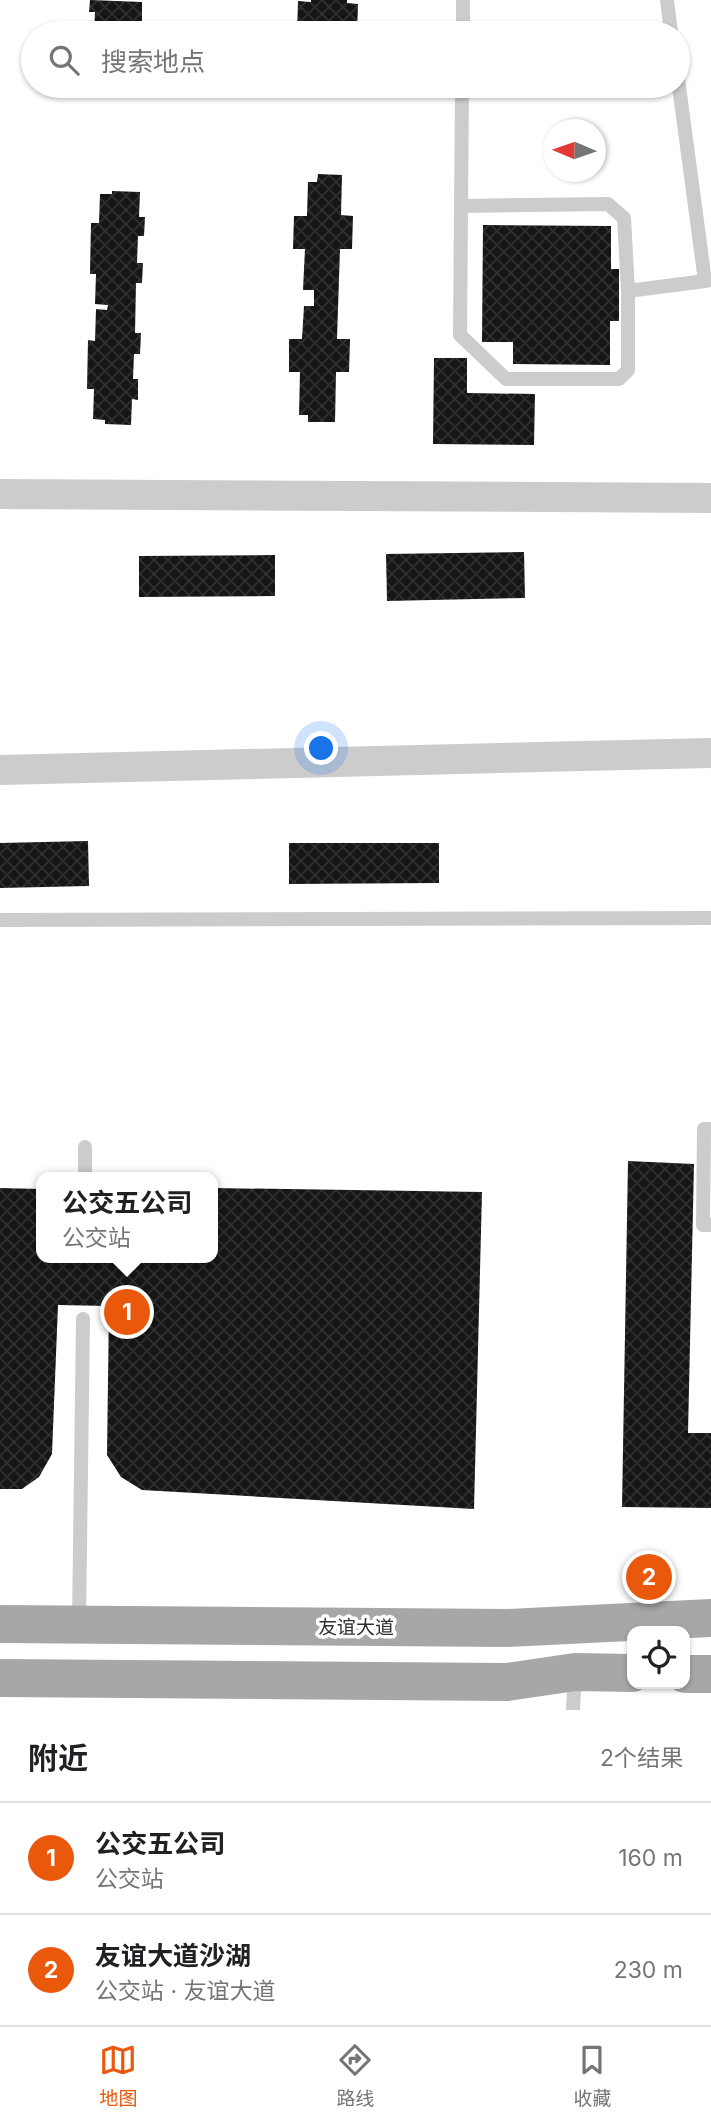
<!DOCTYPE html>
<html lang="zh">
<meta charset="utf-8">
<style>
:root{--surface:#fff;--page:#f2f2f2;--text:#202124;--muted:#757577;--line:#e0e0e0;--accent:#ea580c}
body{margin:0;font-family:Inter,"Noto Sans SC",sans-serif;background:var(--page);color:var(--text)}
.controls{position:absolute;right:21px;bottom:21px;display:grid;overflow:hidden;border-radius:14px;box-shadow:0 2px 5px #0004}
.controls button{width:63px;height:63px;display:grid;place-items:center;padding:0;border:0;border-bottom:2px solid var(--line);background:var(--surface);color:var(--text);font:35px sans-serif}
.compass{position:absolute;left:543px;top:119px;width:63px;height:63px;border-radius:50%;background:var(--surface);box-shadow:0 2px 5px #0004;rotate:272deg}
.you{position:absolute;left:322px;top:749px;width:24px;height:24px;margin:-18px;border:5px solid #fff;border-radius:50%;background:#1a73e8;box-shadow:0 0 0 10px #1a73e833}
.badge{display:grid;place-items:center;width:46px;height:46px;border-radius:50%;background:var(--accent);color:#fff;font-size:23px;font-weight:700}
.pin{position:absolute;translate:-50% -50%;border:4px solid #fff;box-shadow:0 2px 7px #0006}
.popup{position:absolute;left:36px;top:1172px;width:182px;height:91px;box-sizing:border-box;display:grid;place-content:center;border-radius:14px;background:var(--surface);filter:drop-shadow(0 2px 5px #0005);font-size:23px;white-space:nowrap;color:var(--muted)}
.popup b{font-size:26px;color:var(--text)}
.popup::after{content:'';position:absolute;left:50%;top:100%;margin-left:-14px;border:14px solid transparent;border-top-color:var(--surface)}
.list{margin:0;padding:0;list-style:none}
h2{display:flex;justify-content:space-between;align-items:center;height:91px;margin:0;padding:0 28px;font-size:30px}
h2 small{font-size:23px;font-weight:400;color:var(--muted)}
.list li{display:grid;grid-template-columns:46px 1fr auto;gap:21px;align-items:center;box-sizing:border-box;height:112px;padding:0 28px;border-top:2px solid var(--line)}
.list b{display:block;font-size:26px;white-space:nowrap}
.list p{margin:0;font-size:23px;white-space:nowrap;color:var(--muted)}
.list em{font-size:23px;font-style:normal;color:var(--muted)}
.icon{flex:none;width:38px;height:38px;fill:none;stroke:currentColor;stroke-width:2;stroke-linecap:round;stroke-linejoin:round}
.map{position:relative;flex:none;width:711px;height:1710px;overflow:hidden}
.search{position:absolute;background:var(--surface);box-shadow:0 2px 5px #0004;left:21px;right:21px;top:21px;height:77px;display:flex;align-items:center;gap:18px;box-sizing:border-box;padding:0 24px;border-radius:38px;color:var(--muted);font-size:26px}
.sheet{height:315px;background:var(--surface)}
nav{display:flex;justify-content:space-around;align-items:center;box-sizing:border-box;height:98px;border-top:2px solid var(--line);background:var(--surface);font-size:19px;color:var(--muted)}
nav a{display:grid;justify-items:center;gap:4px}
nav .on{color:var(--accent)}
.map>svg:first-child{display:block}
.building{fill:url(#building-cross-hatch)}
.lines{fill:none;stroke-linecap:round;stroke-linejoin:round}
.lane{stroke:#ccc;stroke-width:14}
.street{stroke:#ccc;stroke-width:30}
.primary{stroke:#a7a7a7;stroke-width:38}
.labels{text-anchor:middle;dominant-baseline:central;stroke-width:7;stroke-linejoin:round;paint-order:stroke}
.street-label{font-size:19px;fill:#2f2f2f;stroke:#fff}
</style>
<div class="map">
<svg width="711" height="1710" viewBox="0 0 711 1710">
<defs>
<pattern id="building-cross-hatch" width="8" height="8" patternUnits="userSpaceOnUse" patternTransform="scale(1.75)"><rect width="8" height="8" fill="#161616"/><path d="M0 0l8 8M0 8l8-8" fill="none" stroke="#303030"/></pattern>
</defs>
<rect width="100%" height="100%" fill="#fff"/>
<!-- building -->
<g class="building">
<polygon points="90,0 142,2 142,22 136,22 135,33 94,33 95,12 89,12"/>
<polygon points="311,0 347,0 347,3 358,4 357,33 297,33 298,1 311,2"/>
<polygon points="318,174 342,175 341,215 353,216 352,249 340,249 337,339 350,339 349,372 336,372 335,422 308,422 308,415 299,415 300,372 289,372 289,339 302,339 304,306 314,306 314,290 303,290 305,249 293,249 294,216 307,216 308,182 317,182"/>
<polygon points="112,191 140,192 139,217 145,217 144,236 138,236 137,263 143,263 142,283 136,283 135,333 141,333 140,354 134,354 133,379 138,379 138,400 132,399 131,425 105,424 105,420 93,419 94,389 87,389 88,340 95,341 96,309 107,310 108,305 95,304 96,274 90,274 91,223 99,223 100,194 112,194"/>
<polygon points="483,225 611,226 611,269 619,269 619,321 610,321 610,365 513,364 513,342 482,342"/>
<polygon points="434,358 467,358 467,393 535,394 534,445 433,444"/>
<polygon points="524,552 525,598 387,601 386,554"/>
<polygon points="275,555 275,596 139,597 139,556"/>
<polygon points="88,841 89,886 0,888 0,843"/>
<polygon points="289,843 439,843 439,883 289,884"/>
<polygon points="628,1161 694,1164 688,1433 711,1433 711,1508 622,1507"/>
<polygon points="0,1188 41,1189 41,1258 213,1258 213,1188 482,1192 474,1509 142,1490 121,1477 107,1455 109,1306 58,1305 52,1454 39,1477 22,1489 0,1489"/>
</g>
<g class="lines">
<!-- lane -->
<g class="lane">
<polyline points="667,0 671,33"/>
<polyline points="463,33 463,0"/>
<polyline points="678,79 705,281 711,280"/>
<polyline points="461,206 608,204 624,218 628,291 628,370 619,379 506,379 460,335 462,86"/>
<polyline points="628,291 705,281"/>
<polyline points="0,920 711,918"/>
<polyline points="711,1129 704,1129 703,1225 711,1225"/>
<polyline points="85,1147 85,1177"/>
<polyline points="79,1623 83,1319"/>
<polyline points="573,1710 575,1673"/>
</g>
<!-- street -->
<g class="street">
<polyline points="0,494 711,498"/>
<polyline points="0,770 711,753"/>
</g>
<!-- primary -->
<g class="primary">
<polyline points="0,1624 506,1628 711,1618"/>
<polyline points="685,1674 711,1674"/>
<polyline points="0,1678 507,1682 575,1672 632,1673"/>
</g>
</g>
<g class="labels">
<!-- street labels -->
<g class="street-label">
<text x="356" y="1627">友谊大道</text>
</g>
</g>
</svg>
<div class="controls">
<button><svg class="icon" aria-label="locate" viewBox="0 0 24 24"><circle cx="12" cy="12" r="6"/><path d="M12 2v4M12 18v4M2 12h4M18 12h4"/></svg></button>
</div>
<svg class="compass" viewBox="-18 -18 36 36"><path d="M0-13l5 13h-10z" fill="#e53935"/><path d="M0 13l5-13h-10z" fill="#757577"/></svg>
<div class="you"></div>
<div class="pin badge" style="left:127px;top:1312px">1</div>
<div class="popup"><b>公交五公司</b>公交站</div>
<div class="pin badge" style="left:649px;top:1577px">2</div>
<div class="search"><svg class="icon" aria-label="search" viewBox="0 0 24 24"><circle cx="10" cy="10" r="6"/><path d="M15 15l6 6"/></svg>搜索地点</div>
</div>
<section class="sheet">
<h2>附近<small>2个结果</small></h2>
<ul class="list">
<li><span class="badge">1</span><div><b>公交五公司</b><p>公交站</p></div><em>160 m</em></li>
<li><span class="badge">2</span><div><b>友谊大道沙湖</b><p>公交站 · 友谊大道</p></div><em>230 m</em></li>
</ul>
</section>
<nav>
<a class="on"><svg class="icon" aria-label="map" viewBox="0 0 24 24"><path d="M3 6l6-2 6 2 6-2v14l-6 2-6-2-6 2zM9 4v14M15 6v14"/></svg>地图</a>
<a><svg class="icon" aria-label="directions" viewBox="0 0 24 24"><path d="M12 3l9 9-9 9-9-9zM9 14v-3h6M13 9l2 2-2 2"/></svg>路线</a>
<a><svg class="icon" aria-label="saved" viewBox="0 0 24 24"><path d="M7 4h10v16l-5-4-5 4z"/></svg>收藏</a>
</nav>
